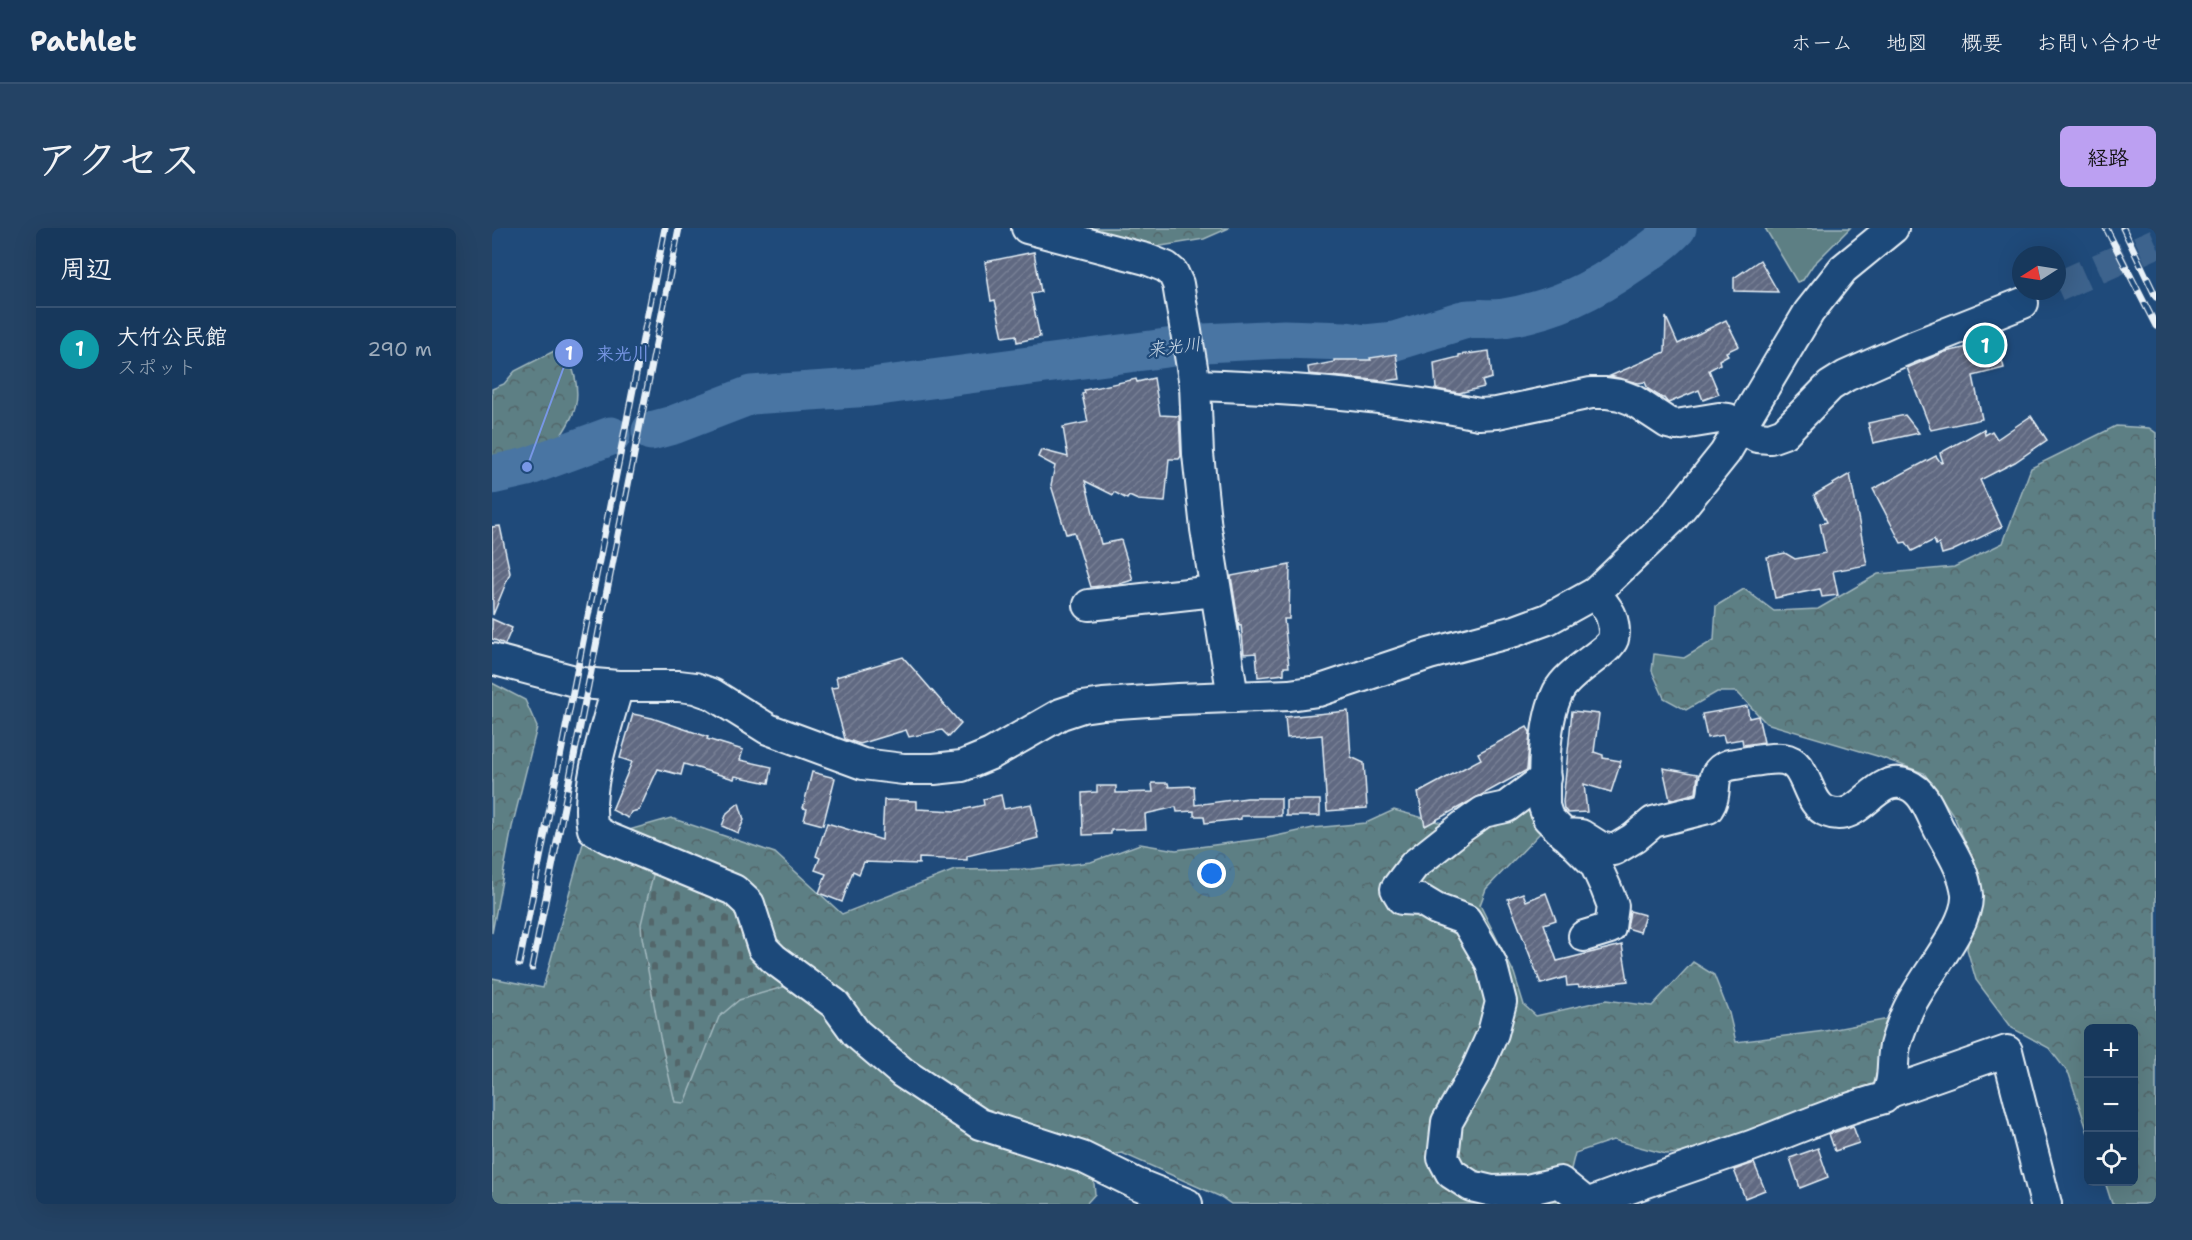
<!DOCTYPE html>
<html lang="ja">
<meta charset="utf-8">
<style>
:root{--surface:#17385c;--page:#244365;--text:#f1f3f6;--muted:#9eacbb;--line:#365272;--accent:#bca0f2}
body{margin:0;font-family:"Shantell Sans","Klee One",sans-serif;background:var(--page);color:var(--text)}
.controls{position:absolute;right:18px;bottom:18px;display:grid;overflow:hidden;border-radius:9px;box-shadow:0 6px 24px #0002}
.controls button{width:54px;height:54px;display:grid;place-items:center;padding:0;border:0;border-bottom:2px solid var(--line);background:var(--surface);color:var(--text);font:30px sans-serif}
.compass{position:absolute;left:1520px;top:18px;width:54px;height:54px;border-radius:50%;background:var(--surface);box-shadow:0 6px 24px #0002;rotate:258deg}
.you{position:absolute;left:720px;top:646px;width:21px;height:21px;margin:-15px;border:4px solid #fff;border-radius:50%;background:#1a73e8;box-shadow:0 0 0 9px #1a73e833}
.badge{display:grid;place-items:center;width:39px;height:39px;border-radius:50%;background:var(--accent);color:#fff;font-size:20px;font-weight:700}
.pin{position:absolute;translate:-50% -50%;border:3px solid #fff;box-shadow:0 2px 6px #0006}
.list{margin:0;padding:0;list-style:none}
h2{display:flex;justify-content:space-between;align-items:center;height:78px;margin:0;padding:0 24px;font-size:26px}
h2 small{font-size:20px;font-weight:400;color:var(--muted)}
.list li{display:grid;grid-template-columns:39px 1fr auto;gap:18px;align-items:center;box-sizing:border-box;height:84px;padding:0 24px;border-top:2px solid var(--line)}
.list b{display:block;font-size:22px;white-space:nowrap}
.list p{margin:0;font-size:20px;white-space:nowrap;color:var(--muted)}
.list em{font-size:20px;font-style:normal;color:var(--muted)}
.icon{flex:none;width:33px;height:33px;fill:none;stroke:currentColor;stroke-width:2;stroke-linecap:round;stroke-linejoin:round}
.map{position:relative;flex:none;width:1664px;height:976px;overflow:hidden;border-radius:9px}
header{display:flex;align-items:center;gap:36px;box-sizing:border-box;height:84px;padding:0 30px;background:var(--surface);border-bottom:2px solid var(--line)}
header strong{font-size:28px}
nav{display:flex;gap:33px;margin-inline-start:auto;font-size:21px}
.intro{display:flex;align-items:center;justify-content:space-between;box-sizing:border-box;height:144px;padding:0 36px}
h1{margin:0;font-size:42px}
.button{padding:15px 27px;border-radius:9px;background:var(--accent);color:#111;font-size:21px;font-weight:700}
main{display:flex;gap:36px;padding:0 36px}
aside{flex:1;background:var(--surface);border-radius:9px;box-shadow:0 6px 24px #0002}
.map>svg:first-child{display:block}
.green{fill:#5d7f84;stroke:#a2b8be;stroke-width:1.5}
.forest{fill:url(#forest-crowns);stroke:#a2b8be;stroke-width:1.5}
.cemetery{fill:url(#cemetery-stones);stroke:#a2b8be;stroke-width:1.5}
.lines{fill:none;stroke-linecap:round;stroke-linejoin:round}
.river{stroke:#4874a3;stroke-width:39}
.building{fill:url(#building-hatch);stroke:#e8f1f8;stroke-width:1.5}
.minor-tunnel{stroke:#3d638d;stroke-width:30;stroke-dasharray:30 15;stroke-linecap:butt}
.minor-casing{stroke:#e8f1f8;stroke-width:34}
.minor{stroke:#1f4a7a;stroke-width:30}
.rail-casing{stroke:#e8f1f8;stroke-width:7}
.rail{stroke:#1f4a7a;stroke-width:4.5;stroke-dasharray:14;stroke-linecap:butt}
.labels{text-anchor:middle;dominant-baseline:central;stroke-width:4.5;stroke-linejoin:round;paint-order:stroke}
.water-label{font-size:18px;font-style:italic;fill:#d0deeb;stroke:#1f4a7a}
.leader{fill:none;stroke:#7897e6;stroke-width:2}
.callout-dot{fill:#7897e6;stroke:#1f4a7a;stroke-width:2}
.mark-label{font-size:18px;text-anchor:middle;font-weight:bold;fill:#fff}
.callout-label{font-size:18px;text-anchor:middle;font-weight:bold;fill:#7897e6;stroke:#1f4a7a;stroke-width:4.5;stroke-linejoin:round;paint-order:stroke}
</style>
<header>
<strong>Pathlet</strong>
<nav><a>ホーム</a><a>地図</a><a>概要</a><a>お問い合わせ</a></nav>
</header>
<div class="intro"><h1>アクセス</h1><a class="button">経路</a></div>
<main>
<aside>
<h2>周辺<small></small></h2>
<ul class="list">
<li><span class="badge" style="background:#0f9aa8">1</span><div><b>大竹公民館</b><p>スポット</p></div><em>290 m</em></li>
</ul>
</aside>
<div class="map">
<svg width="1664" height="976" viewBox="0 0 1664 976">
<defs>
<pattern id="forest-crowns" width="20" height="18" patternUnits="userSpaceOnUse" patternTransform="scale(1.5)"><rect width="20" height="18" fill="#5d7f84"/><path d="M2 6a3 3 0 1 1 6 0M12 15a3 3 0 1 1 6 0" fill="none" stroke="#53666a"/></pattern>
<pattern id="cemetery-stones" width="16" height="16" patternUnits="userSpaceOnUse" patternTransform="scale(1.5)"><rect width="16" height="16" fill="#5d7f84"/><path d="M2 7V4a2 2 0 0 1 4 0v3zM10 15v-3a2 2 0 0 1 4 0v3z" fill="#53666a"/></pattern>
<pattern id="building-hatch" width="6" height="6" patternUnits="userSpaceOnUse" patternTransform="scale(1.5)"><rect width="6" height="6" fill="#606982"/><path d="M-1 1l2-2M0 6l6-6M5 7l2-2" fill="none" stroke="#777f94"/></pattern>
</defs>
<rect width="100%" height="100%" fill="#1f4a7a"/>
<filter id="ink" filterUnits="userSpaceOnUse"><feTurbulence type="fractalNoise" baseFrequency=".0167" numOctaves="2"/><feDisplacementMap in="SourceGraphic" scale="12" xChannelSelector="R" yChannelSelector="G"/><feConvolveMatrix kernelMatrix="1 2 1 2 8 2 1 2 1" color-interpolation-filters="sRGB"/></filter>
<g filter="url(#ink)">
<!-- green -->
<polygon class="green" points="1273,0 1358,0 1321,37 1311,52 1305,54"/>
<!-- forest -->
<g class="forest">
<polygon points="545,0 737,0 712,11 663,19"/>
<path d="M62,123L77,130C93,170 84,189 59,221C39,226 20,234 0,237V161L12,156L23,143Z"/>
<polygon points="1624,198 1657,200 1664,205 1664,976 1620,976 1613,954 1642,954 1642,800 1596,800 1596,905 1577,846 1557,820 1520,800 1484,752 1475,721 1488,648 1462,588 1432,545 1385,528 1274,495 1245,464 1225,464 1194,482 1172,470 1160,443 1162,426 1192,430 1222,412 1224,378 1252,361 1282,383 1326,381 1386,346 1462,339 1511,315 1539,240"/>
<polygon points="0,455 33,472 45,499 20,599 0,705"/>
<polygon points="999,576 1035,580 1049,604 994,661 988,677 1022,745 1032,777 1044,788 1114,772 1160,778 1201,734 1222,747 1237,785 1244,814 1333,803 1397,791 1385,854 1350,872 1212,923 1174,926 1121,912 1083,925 1078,945 1080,976 739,976 729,969 630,925 614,928 601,946 603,966 594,976 0,976 0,750 51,760 91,615 179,590 283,625 350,686 463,642 539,641 599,634 648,616 684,622 775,610 821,600 874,595 902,582 950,595"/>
</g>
<!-- cemetery -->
<polygon class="cemetery" points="162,643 249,681 298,757 247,772 227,789 193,875 183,874 168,809 150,709 149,696"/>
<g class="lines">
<!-- river -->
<g class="river">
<path d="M159,203L181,197L259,167L379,159L712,115L792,111L854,113L873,116L903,113L971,92C985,89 999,92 1012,90C1064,81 1099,64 1142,34C1157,24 1172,14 1185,0"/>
<polyline points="0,247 35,239 119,208"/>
</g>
</g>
<!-- building -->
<g class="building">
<polygon points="542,24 549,64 539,66 548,109 525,114 524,107 511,109 503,72 499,73 493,34"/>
<polygon points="1268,32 1286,64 1242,63 1242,50"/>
<polygon points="1174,89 1186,116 1234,92 1247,118 1234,124 1236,127 1227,132 1228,136 1217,142 1227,166 1211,172 1207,162 1176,175 1172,170 1170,170 1156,161 1153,154 1146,155 1118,148 1173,124"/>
<polygon points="1505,113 1512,140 1481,148 1490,191 1439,202 1415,140 1453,124"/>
<polygon points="997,123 1000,150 990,153 992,159 967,165 944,161 942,135 967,129 967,127"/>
<polygon points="904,126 908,151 892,153 817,146 816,139 842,134 842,132 879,132 878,130"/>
<polygon points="662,150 668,187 687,188 689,228 687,231 677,231 673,274 646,272 637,268 635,271 622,264 621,267 593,253 609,316 629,312 641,352 627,356 599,359 582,304 574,306 559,257 563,238 546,229 549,222 576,229 571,199 596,194 590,166 593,165 592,162 644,151 645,154"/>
<polygon points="1413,187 1427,205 1381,215 1376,195"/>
<polygon points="1539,188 1555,212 1523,234 1488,252 1510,299 1460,323 1450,326 1447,316 1444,317 1442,312 1420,323 1414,314 1409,315 1381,261 1444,228 1449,235 1451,234 1448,225 1492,201 1493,207 1500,203 1505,211"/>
<polygon points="1358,246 1375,337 1341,343 1346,367 1330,369 1328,361 1283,370 1275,329 1293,325 1303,331 1334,325 1328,296 1335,294 1322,267"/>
<polygon points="8,298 18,345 1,387 0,299"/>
<polygon points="798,337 797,391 792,391 797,439 792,439 792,446 766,449 764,425 752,426 749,397 747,398 739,348"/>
<polygon points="0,391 20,400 13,416 0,411"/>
<polygon points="411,429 469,496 457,509 450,502 417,509 414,502 368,516 353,511 339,460 346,459 344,449"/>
<polygon points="1255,478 1257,490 1266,488 1272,514 1251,517 1250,511 1233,514 1231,507 1215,510 1210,486"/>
<polygon points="856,483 859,529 872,535 875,580 835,583 830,507 795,510 793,489"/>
<polygon points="1080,483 1107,486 1102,524 1111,527 1111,530 1129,533 1119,564 1092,556 1095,584 1076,585 1072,581 1071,574"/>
<polygon points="141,486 160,490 216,509 215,511 251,522 248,532 280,539 277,555 243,548 242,551 192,536 189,547 166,541 147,582 139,584 136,590 120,582 140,534 128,530"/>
<polygon points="1035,499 1038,504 1035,542 933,598 926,565 989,531 986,525"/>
<polygon points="1171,540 1206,546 1204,565 1178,572"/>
<polygon points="320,544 343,550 331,597 312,592 315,581 311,580"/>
<polygon points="660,555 676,555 677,559 702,558 703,577 755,570 789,570 789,588 749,588 749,591 713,595 712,588 702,588 702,583 685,584 684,579 653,586 654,601 619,602 619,606 591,607 590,565 605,564 605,558 624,558 624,565 661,564"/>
<polygon points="509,567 512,581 539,576 546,610 475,628 475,632 427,630 427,636 372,634 367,646 361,643 350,674 327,665 334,646 323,642 328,630 324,628 335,595 390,612 392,572 425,573 425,581 465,583 492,577 491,571"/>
<rect x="794" y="572" width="34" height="16"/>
<polygon points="247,575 252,592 246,605 230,598 235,585"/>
<polygon points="1031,665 1034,673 1054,665 1064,692 1052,696 1065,733 1130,717 1136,753 1087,759 1086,757 1075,758 1074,749 1049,756 1016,671"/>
<polygon points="1138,683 1153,687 1148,704 1135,700"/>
<polygon points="1361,898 1367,915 1343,923 1337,906"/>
<polygon points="1326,920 1336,949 1308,960 1298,930"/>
<polygon points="1262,935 1273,962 1253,970 1242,942"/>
</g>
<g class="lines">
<!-- minor-tunnel -->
<polyline class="minor-tunnel" points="1565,59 1664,15"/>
<defs>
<g id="minor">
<polyline points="535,0 654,31 674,39 681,45 686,56 703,157 706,226 714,301 741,469"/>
<path d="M703,157C799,160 894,167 987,186L1005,185L1099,165H1114L1128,167L1141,172L1176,195L1184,197L1227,190L1236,191L1265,209L1278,210L1292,205L1338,158L1354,148L1417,120L1531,75"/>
<polyline points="597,377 723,363"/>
<polyline points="0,431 90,455 126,458 187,458 203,460 220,466 276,501 371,536 411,541 442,541 470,538 499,526 569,486 590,479 611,476 686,471 797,467 826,463 937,426 1023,403 1056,391 1103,365 1181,290 1233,225 1317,84 1351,41 1401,0"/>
<path d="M126,458C115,497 92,562 101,601L116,610L242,662L257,676L271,720L282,731L343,776L364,805L411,845L488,896L590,929L645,956L695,976"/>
<polyline points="1053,550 1014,579 991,584 970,599 922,637 904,661 910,671 929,672 944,681 974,692 999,735 1009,774 1001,805 984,843 955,894 951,930 959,945 979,958 1000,963 1035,962 1068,954 1095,976"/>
<polyline points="1077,610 1103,636 1114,660 1121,678 1118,700 1092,708"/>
<polyline points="1398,864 1515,823 1554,976"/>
<path d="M1095,976C1149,955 1204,937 1259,918C1303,901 1347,882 1392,870C1404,857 1399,835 1403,818C1406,807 1411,794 1415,784C1429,751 1477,699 1475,667C1473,643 1458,621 1447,601C1439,586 1433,564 1416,557C1383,543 1369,597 1336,584C1313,576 1317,534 1291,531C1278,529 1251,535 1237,537C1214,545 1228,563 1216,580L1161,594L1142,610L1122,622L1108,619L1089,607L1072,606L1056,590L1052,578C1052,544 1051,495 1066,464C1076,443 1116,425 1121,411C1123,404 1121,394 1119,388C1116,380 1108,372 1103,365"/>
</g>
</defs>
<!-- minor casing -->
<use href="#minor" class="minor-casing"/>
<!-- minor -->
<use href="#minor" class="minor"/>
<defs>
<g id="rail">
<polyline points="1614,0 1664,98"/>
<polyline points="1631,0 1664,69"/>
<polyline points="27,736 173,0"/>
<polyline points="40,740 187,0"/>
</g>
</defs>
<!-- rail casing -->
<use href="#rail" class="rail-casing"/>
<!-- rail -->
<use href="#rail" class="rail"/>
</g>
</g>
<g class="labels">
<!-- water labels -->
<g class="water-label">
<text transform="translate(682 119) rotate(-7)">来光川</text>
</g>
</g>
<!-- callouts -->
<path class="leader" d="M35 239L77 125"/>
<g class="callout-dot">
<circle cx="35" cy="239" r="6"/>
<circle cx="77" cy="125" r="15"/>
</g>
<g class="mark-label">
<text x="77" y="132">1</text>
</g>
<g class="callout-label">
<text x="131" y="132">来光川</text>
</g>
</svg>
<div class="controls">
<button>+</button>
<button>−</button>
<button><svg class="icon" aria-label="locate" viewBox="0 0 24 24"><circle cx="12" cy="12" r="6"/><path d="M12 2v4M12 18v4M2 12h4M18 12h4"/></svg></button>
</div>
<svg class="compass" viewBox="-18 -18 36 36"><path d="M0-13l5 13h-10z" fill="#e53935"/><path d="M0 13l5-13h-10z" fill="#9eacbb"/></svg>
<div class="you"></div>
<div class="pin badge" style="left:1493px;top:117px;background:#0f9aa8">1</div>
</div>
</main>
